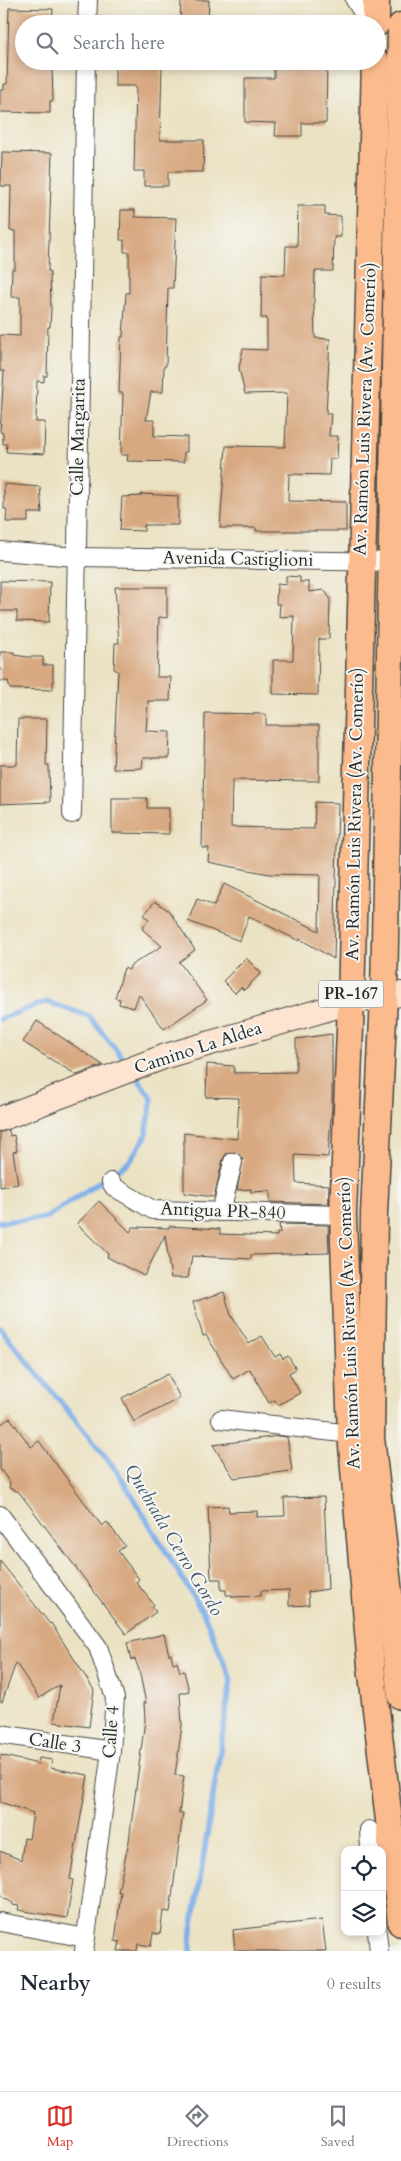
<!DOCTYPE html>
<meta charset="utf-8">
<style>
:root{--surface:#fff;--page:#f6f6f7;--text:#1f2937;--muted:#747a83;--line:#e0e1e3;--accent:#d93025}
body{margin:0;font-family:Cardo,serif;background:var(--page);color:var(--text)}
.controls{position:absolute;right:15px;bottom:15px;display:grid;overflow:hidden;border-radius:10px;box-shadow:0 2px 8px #0003}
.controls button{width:45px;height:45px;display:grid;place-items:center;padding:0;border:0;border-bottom:1px solid var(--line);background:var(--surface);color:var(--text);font:25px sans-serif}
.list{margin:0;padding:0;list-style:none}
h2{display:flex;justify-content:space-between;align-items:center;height:65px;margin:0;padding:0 20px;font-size:21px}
h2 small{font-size:16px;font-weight:400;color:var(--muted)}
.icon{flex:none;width:28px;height:28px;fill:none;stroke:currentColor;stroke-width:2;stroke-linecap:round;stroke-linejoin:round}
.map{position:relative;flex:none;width:401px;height:1951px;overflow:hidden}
.search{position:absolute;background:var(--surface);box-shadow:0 2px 8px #0003;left:15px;right:15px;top:15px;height:55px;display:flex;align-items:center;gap:12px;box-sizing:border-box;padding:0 18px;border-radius:28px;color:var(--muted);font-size:19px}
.sheet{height:140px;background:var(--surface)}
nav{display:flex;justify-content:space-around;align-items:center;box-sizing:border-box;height:70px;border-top:1px solid var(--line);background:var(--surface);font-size:14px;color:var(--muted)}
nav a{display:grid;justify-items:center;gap:2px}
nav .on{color:var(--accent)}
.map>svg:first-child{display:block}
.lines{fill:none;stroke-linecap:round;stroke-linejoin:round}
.stream{stroke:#7caee8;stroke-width:5.5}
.building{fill:#d8a981}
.street-casing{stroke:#484642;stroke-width:20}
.secondary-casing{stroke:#484642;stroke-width:26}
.primary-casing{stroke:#484642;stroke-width:29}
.street{stroke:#fff;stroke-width:18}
.secondary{stroke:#fde4d1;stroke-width:24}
.primary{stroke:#fbbb8d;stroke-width:26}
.labels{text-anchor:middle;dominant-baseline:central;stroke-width:4;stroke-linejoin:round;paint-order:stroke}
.shield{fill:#f6f6f2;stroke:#686867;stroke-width:1}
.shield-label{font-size:16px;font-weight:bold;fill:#2b2b2b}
.street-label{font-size:18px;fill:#2b2b2b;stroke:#f6f6f2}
.water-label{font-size:19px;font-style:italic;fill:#47596d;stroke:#f6f6f2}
</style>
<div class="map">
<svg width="401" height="1951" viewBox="0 0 401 1951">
<rect width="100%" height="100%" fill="#f6f6f2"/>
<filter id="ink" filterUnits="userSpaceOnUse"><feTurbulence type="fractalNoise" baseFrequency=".02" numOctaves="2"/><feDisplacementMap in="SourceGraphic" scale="10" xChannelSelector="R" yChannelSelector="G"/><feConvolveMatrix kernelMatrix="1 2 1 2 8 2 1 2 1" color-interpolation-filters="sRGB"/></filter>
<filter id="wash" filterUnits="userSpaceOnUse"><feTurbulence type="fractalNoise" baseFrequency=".0096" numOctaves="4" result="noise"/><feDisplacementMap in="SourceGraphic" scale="20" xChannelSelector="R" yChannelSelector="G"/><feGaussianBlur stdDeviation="1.12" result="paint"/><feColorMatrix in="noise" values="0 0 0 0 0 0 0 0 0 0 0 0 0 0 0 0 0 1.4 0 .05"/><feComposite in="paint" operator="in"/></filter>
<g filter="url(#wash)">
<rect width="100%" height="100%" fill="#ebe2c3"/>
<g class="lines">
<!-- stream -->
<g class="stream">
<polyline points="0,1019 46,1002 89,1016 129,1066"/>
<polyline points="0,1222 46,1218 129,1162 146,1136 152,1099 134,1073"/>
<polyline points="0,1328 117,1471 204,1614 231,1680 191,1937 191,1951"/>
</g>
</g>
<g id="blocks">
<!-- building -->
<g class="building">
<polygon points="181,0 209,0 208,24 180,24"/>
<polygon points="9,8 53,9 52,24 24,24 24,63 52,64 53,101 50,101 50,113 0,112 0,90 4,90 4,84 7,84"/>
<polygon points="274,61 327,61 326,123 302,123 302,136 275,136 276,123 245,122 245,78 274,78"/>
<polygon points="115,65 162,66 160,140 204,140 203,172 168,172 168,186 144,186 144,171 134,171 136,86 115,86"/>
<polygon points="2,152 52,153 48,271 50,271 51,309 50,327 48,327 47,376 44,376 44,382 37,381 36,422 45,422 44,454 6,452 7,444 3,444 3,433 0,432 4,371 0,371 0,335 20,336 20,297 11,297 12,269 15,269 15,231 10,231 11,186 1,186"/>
<polygon points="298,206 325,206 325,215 341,216 341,237 334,237 333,271 315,271 314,303 315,338 330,339 326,414 331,414 329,436 338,436 337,459 330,459 329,475 289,474 288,501 346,502 346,531 256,531 256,528 220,528 226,446 285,447 287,393 245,394 239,368 243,349 267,350 267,318 261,318 262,274 285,275 286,246 297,246"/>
<polygon points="121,210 135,210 135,217 176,218 173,288 168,288 166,366 164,366 163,392 151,392 146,420 154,420 154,436 187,437 187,452 184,452 184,462 127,461 128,455 121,455 123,393 119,393 121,337 123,337 126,293 129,293 129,252 124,252 124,240 120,240"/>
<polygon points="4,484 40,487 42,513 28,513 28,522 6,522 7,509 4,509"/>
<polygon points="141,494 178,496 178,525 144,525 144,531 120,530 122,497 141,496"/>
<polygon points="286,576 300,577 300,582 309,582 309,592 324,590 330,598 329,639 319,639 318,695 273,694 273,660 293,660 294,616 279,617 280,604 276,604 277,584 286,585"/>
<polygon points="0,581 50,582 49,622 17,621 17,611 0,611"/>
<polygon points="115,587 167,587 167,618 159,617 157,677 171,677 170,701 148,701 146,731 170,732 169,758 143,758 142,768 113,769 118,671 114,669 115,643 119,643"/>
<polygon points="0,652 14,652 14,655 28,657 43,657 43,665 53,665 53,690 10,689 8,681 0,681"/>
<polygon points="205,713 266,714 266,725 319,725 319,781 232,780 231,827 314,829 315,802 338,803 334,959 300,939 299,941 249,916 240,941 188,921 197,899 214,906 224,884 319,931 320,875 269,874 208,862 209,848 202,848"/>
<polygon points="18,719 47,719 46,765 49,765 50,802 0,804 0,765 17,765"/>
<polygon points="112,798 147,798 147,808 169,808 169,834 112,833"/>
<polygon points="155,901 169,911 195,950 179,962 207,1000 164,1029 139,994 134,1008 119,1004 120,999 115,998 124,968 129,970 130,966 162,946 142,929 149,919 144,915"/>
<polygon points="246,958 261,973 244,990 241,987 235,993 223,981"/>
<polygon points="37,1021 103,1065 77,1075 37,1051 23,1042"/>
<polygon points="332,1034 332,1105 328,1157 295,1155 296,1183 329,1185 328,1204 270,1202 270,1191 251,1192 251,1189 237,1190 243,1159 235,1152 226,1154 223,1159 214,1197 184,1193 184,1133 237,1139 239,1098 206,1097 207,1064 234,1066 234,1073 296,1072 296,1039"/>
<polygon points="9,1130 10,1136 14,1135 17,1151 13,1152 18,1184 0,1187 0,1132"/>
<polygon points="99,1201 130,1232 133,1227 169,1228 169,1226 220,1229 220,1234 277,1236 277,1233 280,1233 279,1224 328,1225 329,1253 251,1255 251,1259 192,1256 188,1278 171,1278 165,1235 144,1276 107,1257 108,1254 77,1224"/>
<polygon points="224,1292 231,1315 249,1344 262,1336 275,1357 280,1354 283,1359 288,1356 296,1369 289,1373 300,1393 278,1405 275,1400 269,1403 250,1369 233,1379 206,1335 203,1336 193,1302"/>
<polygon points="168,1374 180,1398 134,1422 122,1398"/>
<polygon points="10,1418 31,1447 39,1441 102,1526 107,1522 125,1546 118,1551 139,1579 136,1582 154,1605 152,1607 156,1612 126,1634 19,1492 9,1488 10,1483 0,1469 0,1425"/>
<polygon points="279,1436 287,1437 292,1471 234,1478 213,1445"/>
<polygon points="324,1497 328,1589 308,1592 309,1605 289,1606 289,1590 261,1591 261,1596 232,1597 232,1595 226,1595 226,1590 221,1590 221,1579 211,1579 208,1507 228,1506 229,1512 257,1511 257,1517 285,1516 284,1498"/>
<polygon points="0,1561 50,1624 51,1623 94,1690 89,1727 54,1722 60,1685 39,1698 16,1663 2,1702 0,1701"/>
<polygon points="164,1634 169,1655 171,1654 173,1663 177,1662 180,1672 184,1671 189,1691 180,1693 182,1725 175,1775 184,1776 179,1813 183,1813 170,1912 163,1911 160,1934 153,1933 151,1946 138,1944 137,1951 118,1951 120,1942 115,1941 121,1892 118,1892 129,1841 145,1720 144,1703 146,1703 139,1670 135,1659 131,1660 127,1643"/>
<polygon points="0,1755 38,1764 39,1758 52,1760 51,1768 88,1775 70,1879 73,1880 67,1918 18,1910 19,1906 12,1905 13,1903 0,1896 0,1851 21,1860 24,1838 29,1839 33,1813 0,1802"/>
<polygon points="322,1920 326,1951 235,1951 233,1930"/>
</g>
</g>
</g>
<g filter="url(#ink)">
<use href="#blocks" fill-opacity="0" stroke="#484642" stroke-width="1"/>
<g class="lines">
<defs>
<g id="street">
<polyline points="355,0 370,24"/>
<polyline points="87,24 88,0"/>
<polyline points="0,551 76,557 401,562"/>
<polyline points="72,814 86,61"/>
<polyline points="111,1182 114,1187 153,1210 343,1215"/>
<polyline points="221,1212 233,1162"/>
<polyline points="221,1419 351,1434"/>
<polyline points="0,1515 98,1647 115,1698 111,1751 84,1951"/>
<polyline points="0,1734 111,1751"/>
<polyline points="369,1830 370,1850"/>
<polyline points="0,1922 86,1938"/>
<polyline points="377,1932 379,1951"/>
</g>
<polyline id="secondary" points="0,1119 166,1056 351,1002 401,994"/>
<g id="primary">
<polyline points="376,24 376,0"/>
<polyline points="401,26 384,997 374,1214 371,1438 401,1696"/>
<polyline points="375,61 351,1002 343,1215 351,1434 371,1666 401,1923"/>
</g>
</defs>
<!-- street casing -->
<use href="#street" class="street-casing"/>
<!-- secondary casing -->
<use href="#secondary" class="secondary-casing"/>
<!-- primary casing -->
<use href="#primary" class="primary-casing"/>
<!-- street -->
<use href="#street" class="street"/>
<!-- secondary -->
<use href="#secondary" class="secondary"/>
<!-- primary -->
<use href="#primary" class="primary"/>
</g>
</g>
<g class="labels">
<!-- shield labels -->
<rect class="shield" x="318.5" y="980.5" width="65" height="27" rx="4"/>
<g class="shield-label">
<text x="351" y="994">PR-167</text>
</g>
<!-- street labels -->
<g class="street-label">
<text transform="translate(365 409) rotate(-88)">Av. Ramón Luis Rivera (Av. Comerío)</text>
<text transform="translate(78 437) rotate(-89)">Calle Margarita</text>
<text transform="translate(238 559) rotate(1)">Avenida Castiglioni</text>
<text transform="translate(355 814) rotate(-89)">Av. Ramón Luis Rivera (Av. Comerío)</text>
<text transform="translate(198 1048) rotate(-18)">Camino La Aldea</text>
<text transform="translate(223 1211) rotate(2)">Antigua PR-840</text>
<text transform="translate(349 1323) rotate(-92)">Av. Ramón Luis Rivera (Av. Comerío)</text>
<text transform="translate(111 1732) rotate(-86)">Calle 4</text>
<text transform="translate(55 1743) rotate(9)">Calle 3</text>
</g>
<!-- water labels -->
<g class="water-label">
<text transform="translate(174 1540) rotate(59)">Quebrada Cerro Gordo</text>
</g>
</g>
</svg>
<div class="controls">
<button><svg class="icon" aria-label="locate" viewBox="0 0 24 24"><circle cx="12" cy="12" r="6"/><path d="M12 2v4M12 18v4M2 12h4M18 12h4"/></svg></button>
<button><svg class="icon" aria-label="layers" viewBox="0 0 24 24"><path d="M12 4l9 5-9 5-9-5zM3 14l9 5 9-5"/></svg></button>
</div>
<div class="search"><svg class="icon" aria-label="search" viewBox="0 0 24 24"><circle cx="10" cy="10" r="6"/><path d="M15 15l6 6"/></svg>Search here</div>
</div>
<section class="sheet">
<h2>Nearby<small>0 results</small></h2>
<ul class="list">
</ul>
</section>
<nav>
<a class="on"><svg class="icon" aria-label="map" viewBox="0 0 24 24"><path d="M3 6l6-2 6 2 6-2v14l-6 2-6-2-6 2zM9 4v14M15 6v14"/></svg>Map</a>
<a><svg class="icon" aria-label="directions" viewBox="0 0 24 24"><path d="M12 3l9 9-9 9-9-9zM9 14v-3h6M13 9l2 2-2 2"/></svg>Directions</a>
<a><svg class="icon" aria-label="saved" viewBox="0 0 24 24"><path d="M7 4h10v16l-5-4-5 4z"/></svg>Saved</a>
</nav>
